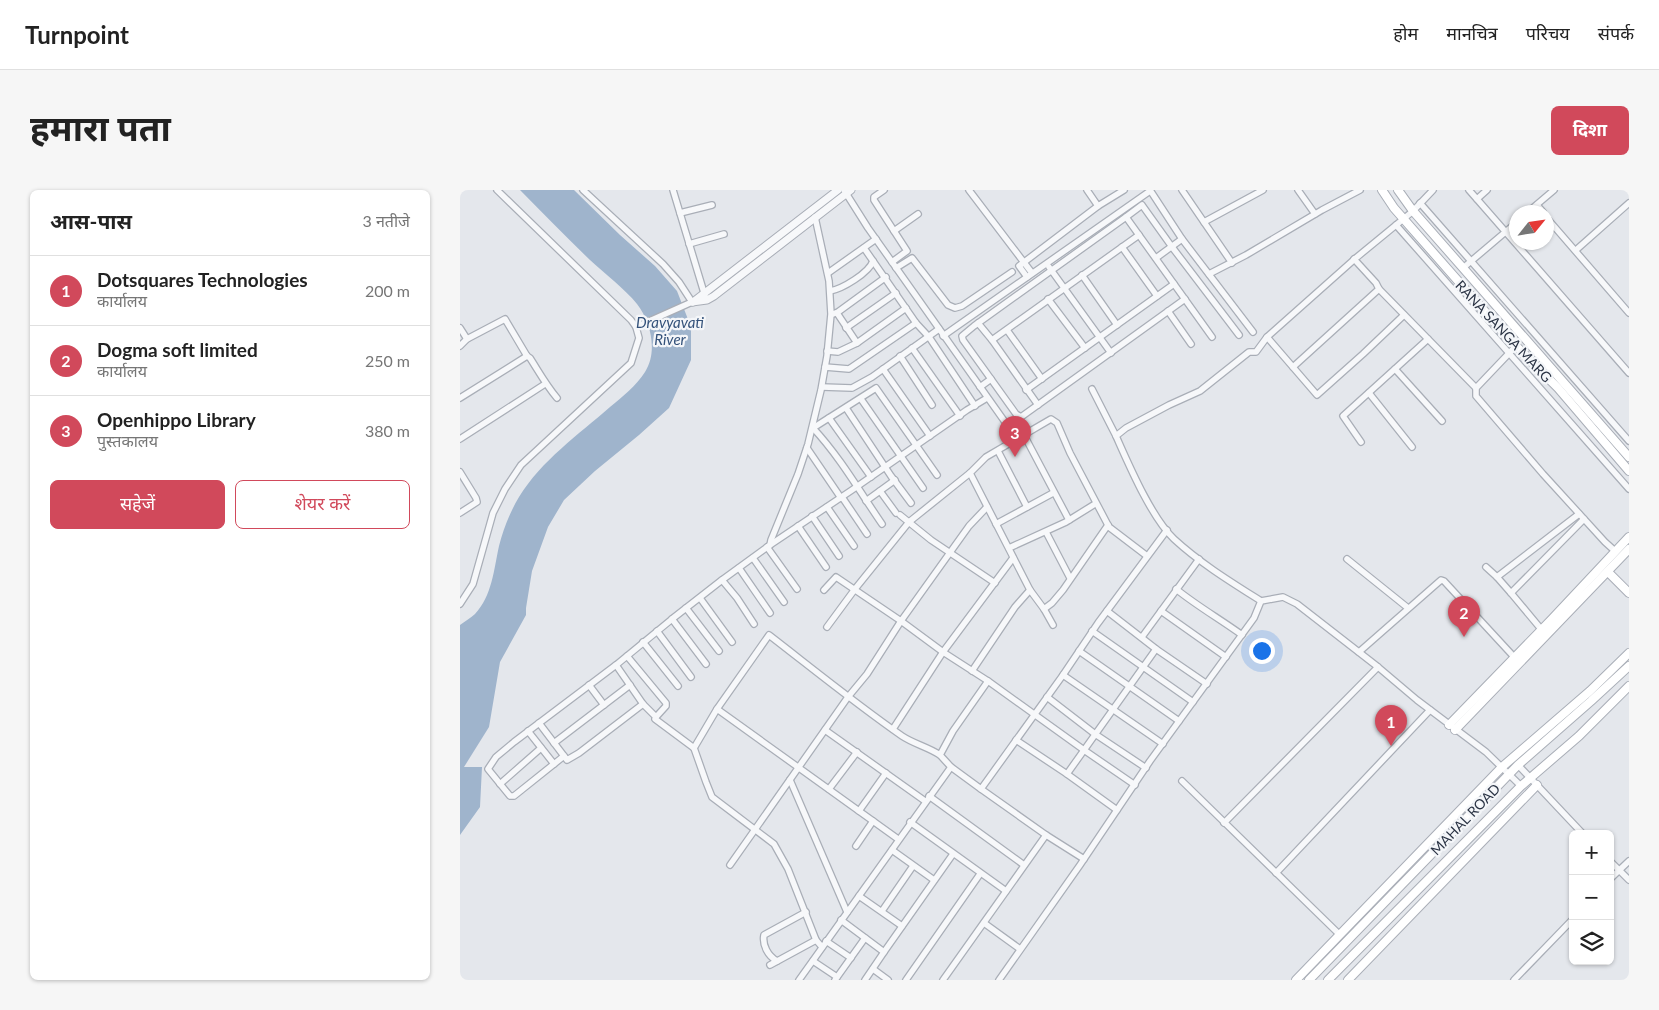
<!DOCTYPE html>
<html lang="hi">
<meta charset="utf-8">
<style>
:root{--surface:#fff;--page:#f6f6f6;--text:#222;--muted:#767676;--line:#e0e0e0;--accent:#d1495b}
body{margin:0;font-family:Lato,"Noto Sans Devanagari",sans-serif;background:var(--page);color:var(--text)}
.controls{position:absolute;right:15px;bottom:15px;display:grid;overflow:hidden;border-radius:8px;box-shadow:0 1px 4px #0004}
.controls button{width:45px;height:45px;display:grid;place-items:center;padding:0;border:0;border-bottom:1px solid var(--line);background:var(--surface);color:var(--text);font:25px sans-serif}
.compass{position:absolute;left:1049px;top:15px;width:45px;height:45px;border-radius:50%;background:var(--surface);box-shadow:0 1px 4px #0004;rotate:60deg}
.you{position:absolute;left:801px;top:460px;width:18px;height:18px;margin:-12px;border:4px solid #fff;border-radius:50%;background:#1a73e8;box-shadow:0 0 0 8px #1a73e833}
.badge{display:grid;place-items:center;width:32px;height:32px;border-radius:50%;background:var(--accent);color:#fff;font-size:16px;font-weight:700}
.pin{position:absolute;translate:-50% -41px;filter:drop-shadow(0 1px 2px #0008)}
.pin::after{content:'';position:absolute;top:26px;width:18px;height:15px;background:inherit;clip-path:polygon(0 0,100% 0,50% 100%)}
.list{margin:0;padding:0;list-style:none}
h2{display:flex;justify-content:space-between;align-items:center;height:65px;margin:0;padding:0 20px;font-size:21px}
h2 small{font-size:16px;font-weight:400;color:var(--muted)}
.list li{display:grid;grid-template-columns:32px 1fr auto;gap:15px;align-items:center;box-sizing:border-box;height:70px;padding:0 20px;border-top:1px solid var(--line)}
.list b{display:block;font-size:19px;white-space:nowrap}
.list p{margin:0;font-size:16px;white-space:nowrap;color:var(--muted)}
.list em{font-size:16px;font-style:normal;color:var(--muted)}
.actions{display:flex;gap:10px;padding:15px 20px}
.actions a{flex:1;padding:11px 0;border:1px solid var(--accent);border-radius:8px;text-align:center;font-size:18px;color:var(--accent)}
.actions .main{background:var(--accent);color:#fff}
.icon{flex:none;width:28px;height:28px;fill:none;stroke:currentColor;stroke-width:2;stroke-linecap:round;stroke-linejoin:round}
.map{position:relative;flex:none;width:1169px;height:790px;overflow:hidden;border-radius:8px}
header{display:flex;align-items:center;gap:30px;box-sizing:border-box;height:70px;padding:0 25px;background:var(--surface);border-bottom:1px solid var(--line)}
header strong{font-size:24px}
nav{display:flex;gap:28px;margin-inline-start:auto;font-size:18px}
.intro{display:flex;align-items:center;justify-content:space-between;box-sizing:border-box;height:120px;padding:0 30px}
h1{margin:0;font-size:35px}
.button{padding:12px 22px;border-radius:8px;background:var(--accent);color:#fff;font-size:18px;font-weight:700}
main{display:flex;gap:30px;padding:0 30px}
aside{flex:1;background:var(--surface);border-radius:8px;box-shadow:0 1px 4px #0004}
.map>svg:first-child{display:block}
.water{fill:#9fb4cc}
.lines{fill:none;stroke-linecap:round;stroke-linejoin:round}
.minor-casing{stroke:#a9aeb7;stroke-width:8}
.tertiary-casing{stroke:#a9aeb7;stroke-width:9}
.secondary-casing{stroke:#a9aeb7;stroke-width:10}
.minor{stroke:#f7f8fa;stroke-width:5.5}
.tertiary{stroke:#f7f8fa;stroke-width:7}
.secondary{stroke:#fff;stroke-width:8}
.labels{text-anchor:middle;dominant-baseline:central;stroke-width:4.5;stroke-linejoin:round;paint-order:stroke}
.street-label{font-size:14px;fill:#2b3445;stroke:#f4f6f9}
.water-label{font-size:15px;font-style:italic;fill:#34527a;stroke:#f4f6f9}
</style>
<header>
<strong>Turnpoint</strong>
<nav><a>होम</a><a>मानचित्र</a><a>परिचय</a><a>संपर्क</a></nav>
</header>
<div class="intro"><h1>हमारा पता</h1><a class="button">दिशा</a></div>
<main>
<aside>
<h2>आस-पास<small>3 नतीजे</small></h2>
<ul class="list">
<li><span class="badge">1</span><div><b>Dotsquares Technologies</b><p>कार्यालय</p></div><em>200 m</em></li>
<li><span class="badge">2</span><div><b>Dogma soft limited</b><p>कार्यालय</p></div><em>250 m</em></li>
<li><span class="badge">3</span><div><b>Openhippo Library</b><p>पुस्तकालय</p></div><em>380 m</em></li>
</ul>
<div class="actions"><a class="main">सहेजें</a><a>शेयर करें</a></div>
</aside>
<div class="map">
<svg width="1169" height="790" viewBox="0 0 1169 790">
<rect width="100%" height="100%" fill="#e4e7ec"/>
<!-- water -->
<path class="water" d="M60,0H114L160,45L195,76L217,101L231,137V170L209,218L179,245L135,281L104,310L88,337L72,381L66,418V425L40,472L29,537L4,577H22L20,617L0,645V435C5,431 11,428 15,424C32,406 34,379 39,356C43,340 50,322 59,307C82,270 118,245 150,217C162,207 177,195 185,182C198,162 191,132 177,114C165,99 144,83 130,70C106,47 83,23 60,0Z"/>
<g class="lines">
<defs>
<g id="minor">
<polyline points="123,0 203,74 219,92 232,112 176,137"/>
<polyline points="213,0 245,106"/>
<polyline points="384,0 408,38 557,249"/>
<polyline points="424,0 414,7 414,10 447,61 432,72"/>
<polyline points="509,0 572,83"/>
<polyline points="627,0 638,16 664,0"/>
<polyline points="690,0 722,49 793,142"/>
<polyline points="722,0 772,73"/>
<polyline points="838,0 855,24"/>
<polyline points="1009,0 1169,183"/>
<polyline points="1017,9 1027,0"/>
<polyline points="960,13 1169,251"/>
<polyline points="1077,15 1083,22"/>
<polyline points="1068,22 1094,0"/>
<polyline points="220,23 252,15"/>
<polyline points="666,27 514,136 502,146 503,150 556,224 561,227 725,109"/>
<polyline points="1086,27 1169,123"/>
<polyline points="744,32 803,0"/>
<polyline points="936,35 1169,299"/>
<polyline points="434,41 458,24"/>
<polyline points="229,54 264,44"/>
<polyline points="662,57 697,106"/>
<polyline points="404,58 456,133 469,147 515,216"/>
<polyline points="1116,60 1169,13"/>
<polyline points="696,68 722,49"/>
<polyline points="589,77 651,163"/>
<polyline points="436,78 452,68 488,115 495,118 502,116 552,82"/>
<polyline points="1003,78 1056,33"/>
<polyline points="368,83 416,49"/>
<polyline points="749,84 786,65 862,20 900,0"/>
<polyline points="622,85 657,135"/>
<polyline points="567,87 559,76 638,16"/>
<polyline points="919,99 1016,198"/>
<path d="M370,101C382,99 409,83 413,71"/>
<polyline points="588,109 625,158"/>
<polyline points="708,121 731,154"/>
<polyline points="373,124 378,122 426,87"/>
<polyline points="518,133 532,150"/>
<polyline points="0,138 7,149"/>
<polyline points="386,138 436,103"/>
<polyline points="547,140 582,189"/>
<polyline points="483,146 690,1"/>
<polyline points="752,147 666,27 682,15 712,57 779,145"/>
<polyline points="807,147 857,205 903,164 944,125"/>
<polyline points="397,153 446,118"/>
<path d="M0,156L7,149L45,129L67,166L70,168C79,182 86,195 97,208"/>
<polyline points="1056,156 1016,198 1016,206 1083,284 1145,352 1155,361"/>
<polyline points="452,158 500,226"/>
<polyline points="367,161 378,162 397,153 377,123"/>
<polyline points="440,166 472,215"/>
<polyline points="365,177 389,179 456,133"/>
<polyline points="833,177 919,99 916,93 894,69"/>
<polyline points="423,179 470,246"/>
<polyline points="935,179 982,231"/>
<polyline points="362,197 392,198 412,187 479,139"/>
<polyline points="520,197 531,189"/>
<polyline points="632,199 656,246"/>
<polyline points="566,200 714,94"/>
<polyline points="909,203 952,257"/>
<polyline points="0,208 67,166"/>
<polyline points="401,209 463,298"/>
<polyline points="578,215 532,150 679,45"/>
<polyline points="386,218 431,286 451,313"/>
<polyline points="369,228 411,287"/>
<polyline points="564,245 609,330"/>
<polyline points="0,249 85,194"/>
<polyline points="901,252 883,226 968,149"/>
<polyline points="347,258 381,308"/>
<polyline points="538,261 567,317"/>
<polyline points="0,282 16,308 17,312 0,323"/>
<polyline points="420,301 436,323"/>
<polyline points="382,307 407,344"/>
<polyline points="406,311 435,290"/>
<polyline points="367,317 394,356"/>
<polyline points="440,325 471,350 535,393"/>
<polyline points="352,326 379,366"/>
<path d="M422,334C400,302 380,267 353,238L416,198L477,285"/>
<polyline points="536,334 593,303"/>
<polyline points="338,336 366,377"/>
<polyline points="586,342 610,388"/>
<polyline points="310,355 311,350 338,284 348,254 361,200 367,166 371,124 369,91 355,27"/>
<polyline points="307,357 337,399"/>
<polyline points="549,358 606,332 635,314"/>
<polyline points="293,368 324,412"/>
<polyline points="887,369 948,418"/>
<polyline points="1026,377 1037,387"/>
<polyline points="279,378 310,423"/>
<polyline points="262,390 277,408 294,434"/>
<path d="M716,399C737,416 760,429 782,445"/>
<polyline points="364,400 376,387 441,431 509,336 527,317"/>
<polyline points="1051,403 1037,387 1119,324"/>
<polyline points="240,408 272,452"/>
<path d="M801,411C771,392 740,373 714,349C691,327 669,275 656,246L666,238L709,215L740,201L789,162H796L807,147L897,67L953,21L973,0"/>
<polyline points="0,414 13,394 33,323 45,299 61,275 171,173 179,148 176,137 171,130 37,0"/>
<polyline points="226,418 259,461"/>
<polyline points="584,419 592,413 603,400 648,335"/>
<polyline points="647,421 696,459 747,494"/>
<polyline points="701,421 766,467"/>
<polyline points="212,429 246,474"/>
<polyline points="593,435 584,419 570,400 510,283 526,267 591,229 597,233 610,263 649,337 687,366"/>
<polyline points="367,437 395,399 449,332 510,283"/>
<polyline points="1081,439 1051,403 1124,329"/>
<polyline points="197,441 231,487"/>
<polyline points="632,441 733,512"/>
<polyline points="682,447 739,369"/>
<polyline points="183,452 218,496"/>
<polyline points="619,461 719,531"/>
<polyline points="899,462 981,390 984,391 1055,468"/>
<polyline points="167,466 206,513 206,516 196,527"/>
<polyline points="156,475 183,514 196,527 195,529 234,558 246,592 252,607 314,654 328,679 356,750 362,757"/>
<polyline points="512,481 555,417 570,400"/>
<polyline points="603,485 703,554"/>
<polyline points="528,491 624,560 675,595"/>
<polyline points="129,495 144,515"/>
<polyline points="587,507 635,544 686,578"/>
<polyline points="257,519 438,649"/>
<polyline points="79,533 107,570 119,563 183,514"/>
<polyline points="433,539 483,462 553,368"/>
<polyline points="365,540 465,611"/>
<polyline points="68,541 94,574"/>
<polyline points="556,550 607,584 657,620"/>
<polyline points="94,553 170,495"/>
<path d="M234,558L257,519L309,445C353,479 396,514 442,546C454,554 468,557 480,565"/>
<polyline points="104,566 54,606 50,606 28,579 36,567 54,552 156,475 212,429 262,390 310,355 392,300 507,220 527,208"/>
<polyline points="1058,575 1123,644"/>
<polyline points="491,577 521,599"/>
<polyline points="607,584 696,459"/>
<polyline points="330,590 387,722"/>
<polyline points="722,591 880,745"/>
<polyline points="40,594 81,558"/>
<polyline points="369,599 397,562"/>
<polyline points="469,606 564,675"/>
<polyline points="399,621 426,583"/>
<polyline points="450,632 546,701"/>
<polyline points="764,633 918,477"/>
<polyline points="396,656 413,631"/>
<polyline points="432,660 474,690"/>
<polyline points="624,669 586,645 521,599 603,485 638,433 707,340"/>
<polyline points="1150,671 1169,690"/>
<polyline points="270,675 388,507 407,484 441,431 483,462 528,491 493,541 480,565 491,577 339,790"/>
<polyline points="816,683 970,520"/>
<polyline points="1150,689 1169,671"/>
<polyline points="399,706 442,736"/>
<polyline points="422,721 453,676"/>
<polyline points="381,730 424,762 405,790"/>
<polyline points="524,733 560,759"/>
<polyline points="366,751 391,768"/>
<polyline points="424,762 493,664"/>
<path d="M317,771C308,766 302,755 304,745L346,722"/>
<polyline points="353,771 377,787"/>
<polyline points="310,775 356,750"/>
<polyline points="413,779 428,790"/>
<polyline points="375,790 405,748"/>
<polyline points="446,790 520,684"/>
<polyline points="483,790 586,645"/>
<polyline points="539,790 620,675 690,571 794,428 801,411 823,407 837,414 918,477 957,510 1026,562 1061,596"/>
<polyline points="1054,790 1113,729"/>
</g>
<g id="tertiary">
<polyline points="232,112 247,110 254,106 391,0"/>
<polyline points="233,112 378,0"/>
</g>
<g id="secondary">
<polyline points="922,0 934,18 999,92 1049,149 1098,198 1169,281"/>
<polyline points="938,0 953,21 1169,267"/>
<polyline points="1148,382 1169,403"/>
<polyline points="989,535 1092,429 1169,347"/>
<polyline points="995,540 1169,359"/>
<polyline points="836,790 1042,577 1130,501 1169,463"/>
<polyline points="849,790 1058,575 1131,511 1169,476"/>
<polyline points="868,790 1061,596 1119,546 1169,496"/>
<polyline points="888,790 1077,595"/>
</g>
</defs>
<!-- minor casing -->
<use href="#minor" class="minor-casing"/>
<!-- tertiary casing -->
<use href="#tertiary" class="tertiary-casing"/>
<!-- secondary casing -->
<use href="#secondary" class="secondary-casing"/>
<!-- minor -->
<use href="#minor" class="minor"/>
<!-- tertiary -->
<use href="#tertiary" class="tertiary"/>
<!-- secondary -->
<use href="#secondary" class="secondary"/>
</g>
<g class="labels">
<!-- street labels -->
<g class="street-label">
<text transform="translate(1044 141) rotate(47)">RANA SANGA MARG</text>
<text transform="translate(1005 629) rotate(-46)">MAHAL ROAD</text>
</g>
<!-- water labels -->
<g class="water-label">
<text x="210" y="132">Dravyavati<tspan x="210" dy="17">River</tspan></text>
</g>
</g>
</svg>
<div class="controls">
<button>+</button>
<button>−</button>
<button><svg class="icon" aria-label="layers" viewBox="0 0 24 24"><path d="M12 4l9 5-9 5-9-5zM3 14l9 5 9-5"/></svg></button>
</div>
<svg class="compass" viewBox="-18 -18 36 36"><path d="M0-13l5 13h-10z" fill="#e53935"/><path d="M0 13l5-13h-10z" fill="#767676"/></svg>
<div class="you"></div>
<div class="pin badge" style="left:931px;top:556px">1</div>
<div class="pin badge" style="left:1004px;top:447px">2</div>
<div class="pin badge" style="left:555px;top:267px">3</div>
</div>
</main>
